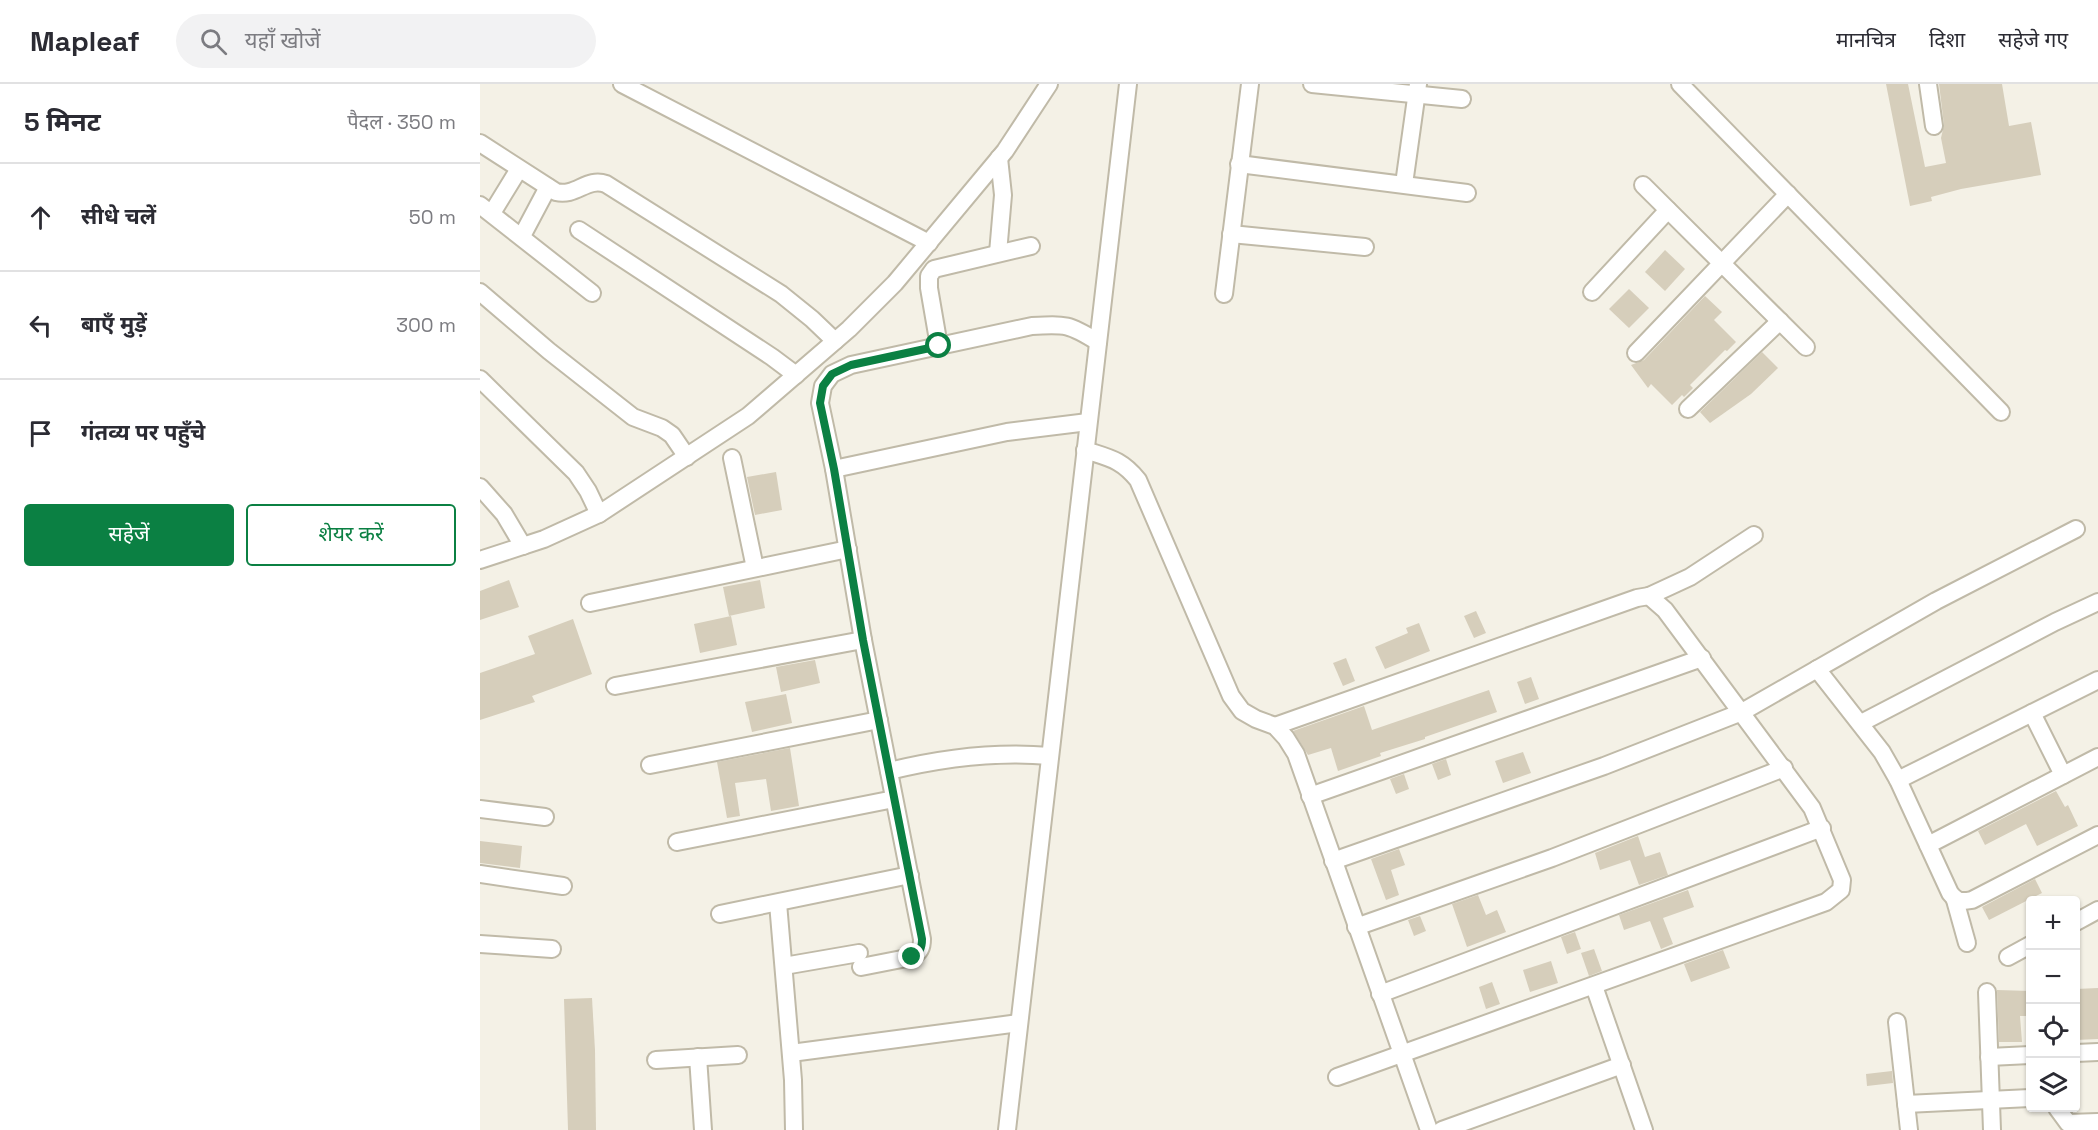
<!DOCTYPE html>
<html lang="hi">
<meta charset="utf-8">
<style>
:root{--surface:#fff;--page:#f2f2f3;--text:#2b2b33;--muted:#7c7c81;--line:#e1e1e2;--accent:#0b8043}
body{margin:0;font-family:"Space Grotesk","Noto Sans Devanagari",sans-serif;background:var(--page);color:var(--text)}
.controls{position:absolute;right:18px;bottom:18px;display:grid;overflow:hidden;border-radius:6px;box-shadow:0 2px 4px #0004}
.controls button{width:54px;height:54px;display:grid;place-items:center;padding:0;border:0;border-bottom:2px solid var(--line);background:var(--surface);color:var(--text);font:30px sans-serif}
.stop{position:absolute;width:18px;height:18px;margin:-14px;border:4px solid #0b8043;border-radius:50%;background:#fff}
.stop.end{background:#0b8043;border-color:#fff;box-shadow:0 2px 6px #0008}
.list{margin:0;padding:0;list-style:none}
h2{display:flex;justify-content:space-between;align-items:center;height:78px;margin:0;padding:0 24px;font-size:26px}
h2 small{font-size:20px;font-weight:400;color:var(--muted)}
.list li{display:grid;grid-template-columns:39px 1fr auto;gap:18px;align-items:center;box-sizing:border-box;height:108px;padding:0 24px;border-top:2px solid var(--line)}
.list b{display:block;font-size:22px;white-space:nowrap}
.list em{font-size:20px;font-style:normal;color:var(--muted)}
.actions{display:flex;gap:12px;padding:18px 24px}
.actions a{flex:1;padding:14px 0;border:2px solid var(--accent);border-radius:6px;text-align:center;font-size:21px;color:var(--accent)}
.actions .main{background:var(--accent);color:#fff}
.icon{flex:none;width:33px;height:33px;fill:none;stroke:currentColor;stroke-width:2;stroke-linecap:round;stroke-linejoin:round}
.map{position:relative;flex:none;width:1618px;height:1046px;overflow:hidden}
header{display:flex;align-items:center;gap:36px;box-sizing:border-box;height:84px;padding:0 30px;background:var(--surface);border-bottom:2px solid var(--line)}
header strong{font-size:28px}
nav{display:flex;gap:33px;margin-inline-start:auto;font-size:21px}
.search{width:420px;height:54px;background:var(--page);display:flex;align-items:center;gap:15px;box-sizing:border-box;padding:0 21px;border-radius:33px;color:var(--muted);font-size:22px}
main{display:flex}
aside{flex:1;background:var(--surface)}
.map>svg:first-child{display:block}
.building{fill:#d6cebb}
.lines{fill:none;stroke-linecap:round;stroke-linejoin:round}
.minor-casing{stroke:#c0baa8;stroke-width:20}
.minor{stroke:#fff;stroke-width:16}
.route{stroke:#0b8043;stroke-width:8}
</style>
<header>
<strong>Mapleaf</strong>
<div class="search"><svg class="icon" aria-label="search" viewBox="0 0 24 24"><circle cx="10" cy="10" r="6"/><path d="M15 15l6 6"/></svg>यहाँ खोजें</div>
<nav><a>मानचित्र</a><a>दिशा</a><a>सहेजे गए</a></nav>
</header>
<main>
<aside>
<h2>5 मिनट<small>पैदल · 350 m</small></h2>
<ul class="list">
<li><svg class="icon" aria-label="ahead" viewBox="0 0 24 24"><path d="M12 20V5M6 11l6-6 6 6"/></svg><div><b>सीधे चलें</b></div><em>50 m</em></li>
<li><svg class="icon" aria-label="left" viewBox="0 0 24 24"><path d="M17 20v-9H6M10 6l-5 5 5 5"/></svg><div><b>बाएँ मुड़ें</b></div><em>300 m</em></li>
<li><svg class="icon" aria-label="arrive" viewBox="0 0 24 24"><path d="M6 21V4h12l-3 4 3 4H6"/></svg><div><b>गंतव्य पर पहुँचे</b></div></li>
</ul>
<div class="actions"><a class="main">सहेजें</a><a>शेयर करें</a></div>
</aside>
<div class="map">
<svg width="1618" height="1046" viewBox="0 0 1618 1046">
<rect width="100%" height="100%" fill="#f4f1e6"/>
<!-- building -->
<g class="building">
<polygon points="1406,0 1428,0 1445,83 1466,79 1461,54 1464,41 1459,0 1522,0 1529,42 1551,38 1561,91 1481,105 1451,113 1452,117 1430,122"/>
<polygon points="1185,166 1205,185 1185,207 1165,188"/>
<polygon points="1149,205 1169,224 1149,244 1129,225"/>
<polygon points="1225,212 1242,228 1234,236 1256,258 1247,267 1245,266 1210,301 1213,304 1204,313 1202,311 1192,321 1171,300 1168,304 1151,281 1164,276"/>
<polygon points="1282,268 1298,284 1271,310 1230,339 1220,328"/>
<polygon points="296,388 302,426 275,431 267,393"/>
<polygon points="29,496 39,523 0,536 0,507"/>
<polygon points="280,496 285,524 249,532 243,503"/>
<polygon points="996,527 1006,549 994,554 984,532"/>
<polygon points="251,532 257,561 220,569 214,540"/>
<polygon points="93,535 112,590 52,612 55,618 0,636 0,589 55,570 48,552"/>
<polygon points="939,539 950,567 905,585 895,563 928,549 926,544"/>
<polygon points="866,574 875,597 863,602 853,579"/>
<polygon points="335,576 340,599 301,608 296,583"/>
<polygon points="1051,593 1059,615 1045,620 1037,598"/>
<polygon points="1009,606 1017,628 945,653 945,655 900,669 901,672 858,687 851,664 828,671 813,647 884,622 892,646"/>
<polygon points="306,610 312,639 272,648 265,618"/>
<polygon points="310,664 319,722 291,727 286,695 255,699 260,732 247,734 237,678"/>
<polygon points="1043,668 1051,689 1023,699 1015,677"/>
<polygon points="966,675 971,691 958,696 952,680"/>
<polygon points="924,690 929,705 916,710 910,695"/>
<polygon points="1576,707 1585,723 1588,721 1598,742 1557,762 1546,740 1505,761 1498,747"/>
<polygon points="1158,752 1165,773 1180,768 1188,791 1159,801 1150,776 1120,786 1115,769"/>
<polygon points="0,757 42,762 40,784 0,779"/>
<polygon points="919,765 925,781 911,786 919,811 906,816 891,775"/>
<polygon points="1555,795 1562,809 1509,836 1502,823"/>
<polygon points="1208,806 1214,823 1183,834 1193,860 1181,865 1170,837 1144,846 1139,831"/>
<polygon points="998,811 1006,831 1017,826 1026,848 987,863 972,820"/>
<polygon points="940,832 946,847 934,852 928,836"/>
<polygon points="1095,848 1101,865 1087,870 1081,853"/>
<polygon points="1114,865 1122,887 1109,892 1101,869"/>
<polygon points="1243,866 1250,884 1211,898 1204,880"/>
<polygon points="1071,877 1078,899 1050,908 1043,886"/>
<polygon points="1012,898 1020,920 1006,925 999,903"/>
<polygon points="1618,904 1618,955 1596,956 1596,905"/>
<polygon points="1517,906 1551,907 1551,932 1540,932 1542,958 1519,958"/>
<polygon points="112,914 115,966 116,1046 88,1046 84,915"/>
<polygon points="1412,987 1413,999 1387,1002 1386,990"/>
</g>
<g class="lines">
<defs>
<g id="minor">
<polyline points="142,0 449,159"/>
<polyline points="832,0 982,15"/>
<polyline points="1200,0 1521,328"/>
<polyline points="1448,0 1454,42"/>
<path d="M0,59L76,108C96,113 107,93 126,100L301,210L332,235L355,257"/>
<polyline points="759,80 987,109"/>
<polyline points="924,100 938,0"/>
<polyline points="1163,101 1326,263"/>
<polyline points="0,121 112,209"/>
<polyline points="12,129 39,85"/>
<polyline points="99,146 292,273 316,291"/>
<polyline points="751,150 885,163"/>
<polyline points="42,152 68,103"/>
<polyline points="518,169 523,111 519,74"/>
<polyline points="0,208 69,267 153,333 182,344 192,351 207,373"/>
<polyline points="1112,208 1188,126"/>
<polyline points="744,210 770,0"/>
<polyline points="459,262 449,204 449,192 454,185 551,162"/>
<polyline points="1156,269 1308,110"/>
<polyline points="0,295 96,389 108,407 119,430"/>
<polyline points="1208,325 1300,237"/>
<path d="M605,366C629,374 641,375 658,396L751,612L762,627L776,635L795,642L806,654L816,670L949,1046"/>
<polyline points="252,374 275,484"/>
<polyline points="354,385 527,348 608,338"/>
<polyline points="0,403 24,430 43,462"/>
<polyline points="0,476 64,455 119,430 268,332 369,245 415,199 525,67 569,0"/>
<polyline points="1169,512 1210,493 1274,451"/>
<polyline points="110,519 368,465"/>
<path d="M1337,585L1402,668L1418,696L1470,809C1477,818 1481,818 1492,816L1618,751"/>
<polyline points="135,602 383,556"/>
<polyline points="1552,629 1583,691"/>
<polyline points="1381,639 1575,538 1618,518"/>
<polyline points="795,642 1157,514 1169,512 1185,526 1332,724 1362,796 1361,806 1346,818 857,993"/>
<polyline points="170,681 399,636"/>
<path d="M409,687C462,674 515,667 570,672"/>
<polyline points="1418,696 1618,596"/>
<polyline points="830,712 1222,574"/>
<polyline points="0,725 65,733"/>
<polyline points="197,758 414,715"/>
<polyline points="1448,761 1618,673"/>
<polyline points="853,777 1124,682 1262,628 1456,517 1596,445"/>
<polyline points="0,790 83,802"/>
<polyline points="1475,816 1487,859"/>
<polyline points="298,819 313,996 314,1046"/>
<polyline points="240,830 430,791"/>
<polyline points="1596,838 1618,826"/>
<polyline points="876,843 1072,774 1304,684"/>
<polyline points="0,860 72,865"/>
<polyline points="1528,873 1550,861"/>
<polyline points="304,882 379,869"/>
<path d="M381,883L432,873C440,868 442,864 442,855L383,556L354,385L340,319L343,302L352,290L371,281L552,242C586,240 589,240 618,258"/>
<polyline points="1114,902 1164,1046"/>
<polyline points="1507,908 1512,1046"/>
<polyline points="900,910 1342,744"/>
<polyline points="1417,938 1429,1046"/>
<polyline points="311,969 539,939"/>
<polyline points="1596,969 1618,968"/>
<polyline points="218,973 223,1046"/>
<polyline points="1509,973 1550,971"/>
<polyline points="176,976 258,971"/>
<polyline points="1426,1020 1550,1014"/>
<polyline points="1577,1024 1588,1039 1618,1038"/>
<polyline points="527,1046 648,0"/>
<polyline points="962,1046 1142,981"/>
</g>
</defs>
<!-- minor casing -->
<use href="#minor" class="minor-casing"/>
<!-- minor -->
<use href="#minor" class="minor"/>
</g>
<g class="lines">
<!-- route -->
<path class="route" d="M432,873C440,868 442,864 442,855L383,556L354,385L340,319L343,302L352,290L371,281L459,262"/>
</g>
</svg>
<div class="controls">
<button>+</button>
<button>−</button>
<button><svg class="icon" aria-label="locate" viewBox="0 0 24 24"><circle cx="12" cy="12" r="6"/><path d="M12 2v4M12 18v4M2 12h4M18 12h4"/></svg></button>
<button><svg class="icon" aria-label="layers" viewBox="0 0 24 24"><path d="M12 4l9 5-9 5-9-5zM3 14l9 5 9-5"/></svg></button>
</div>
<div class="stop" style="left:459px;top:262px"></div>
<div class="stop end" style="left:432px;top:873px"></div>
</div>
</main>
